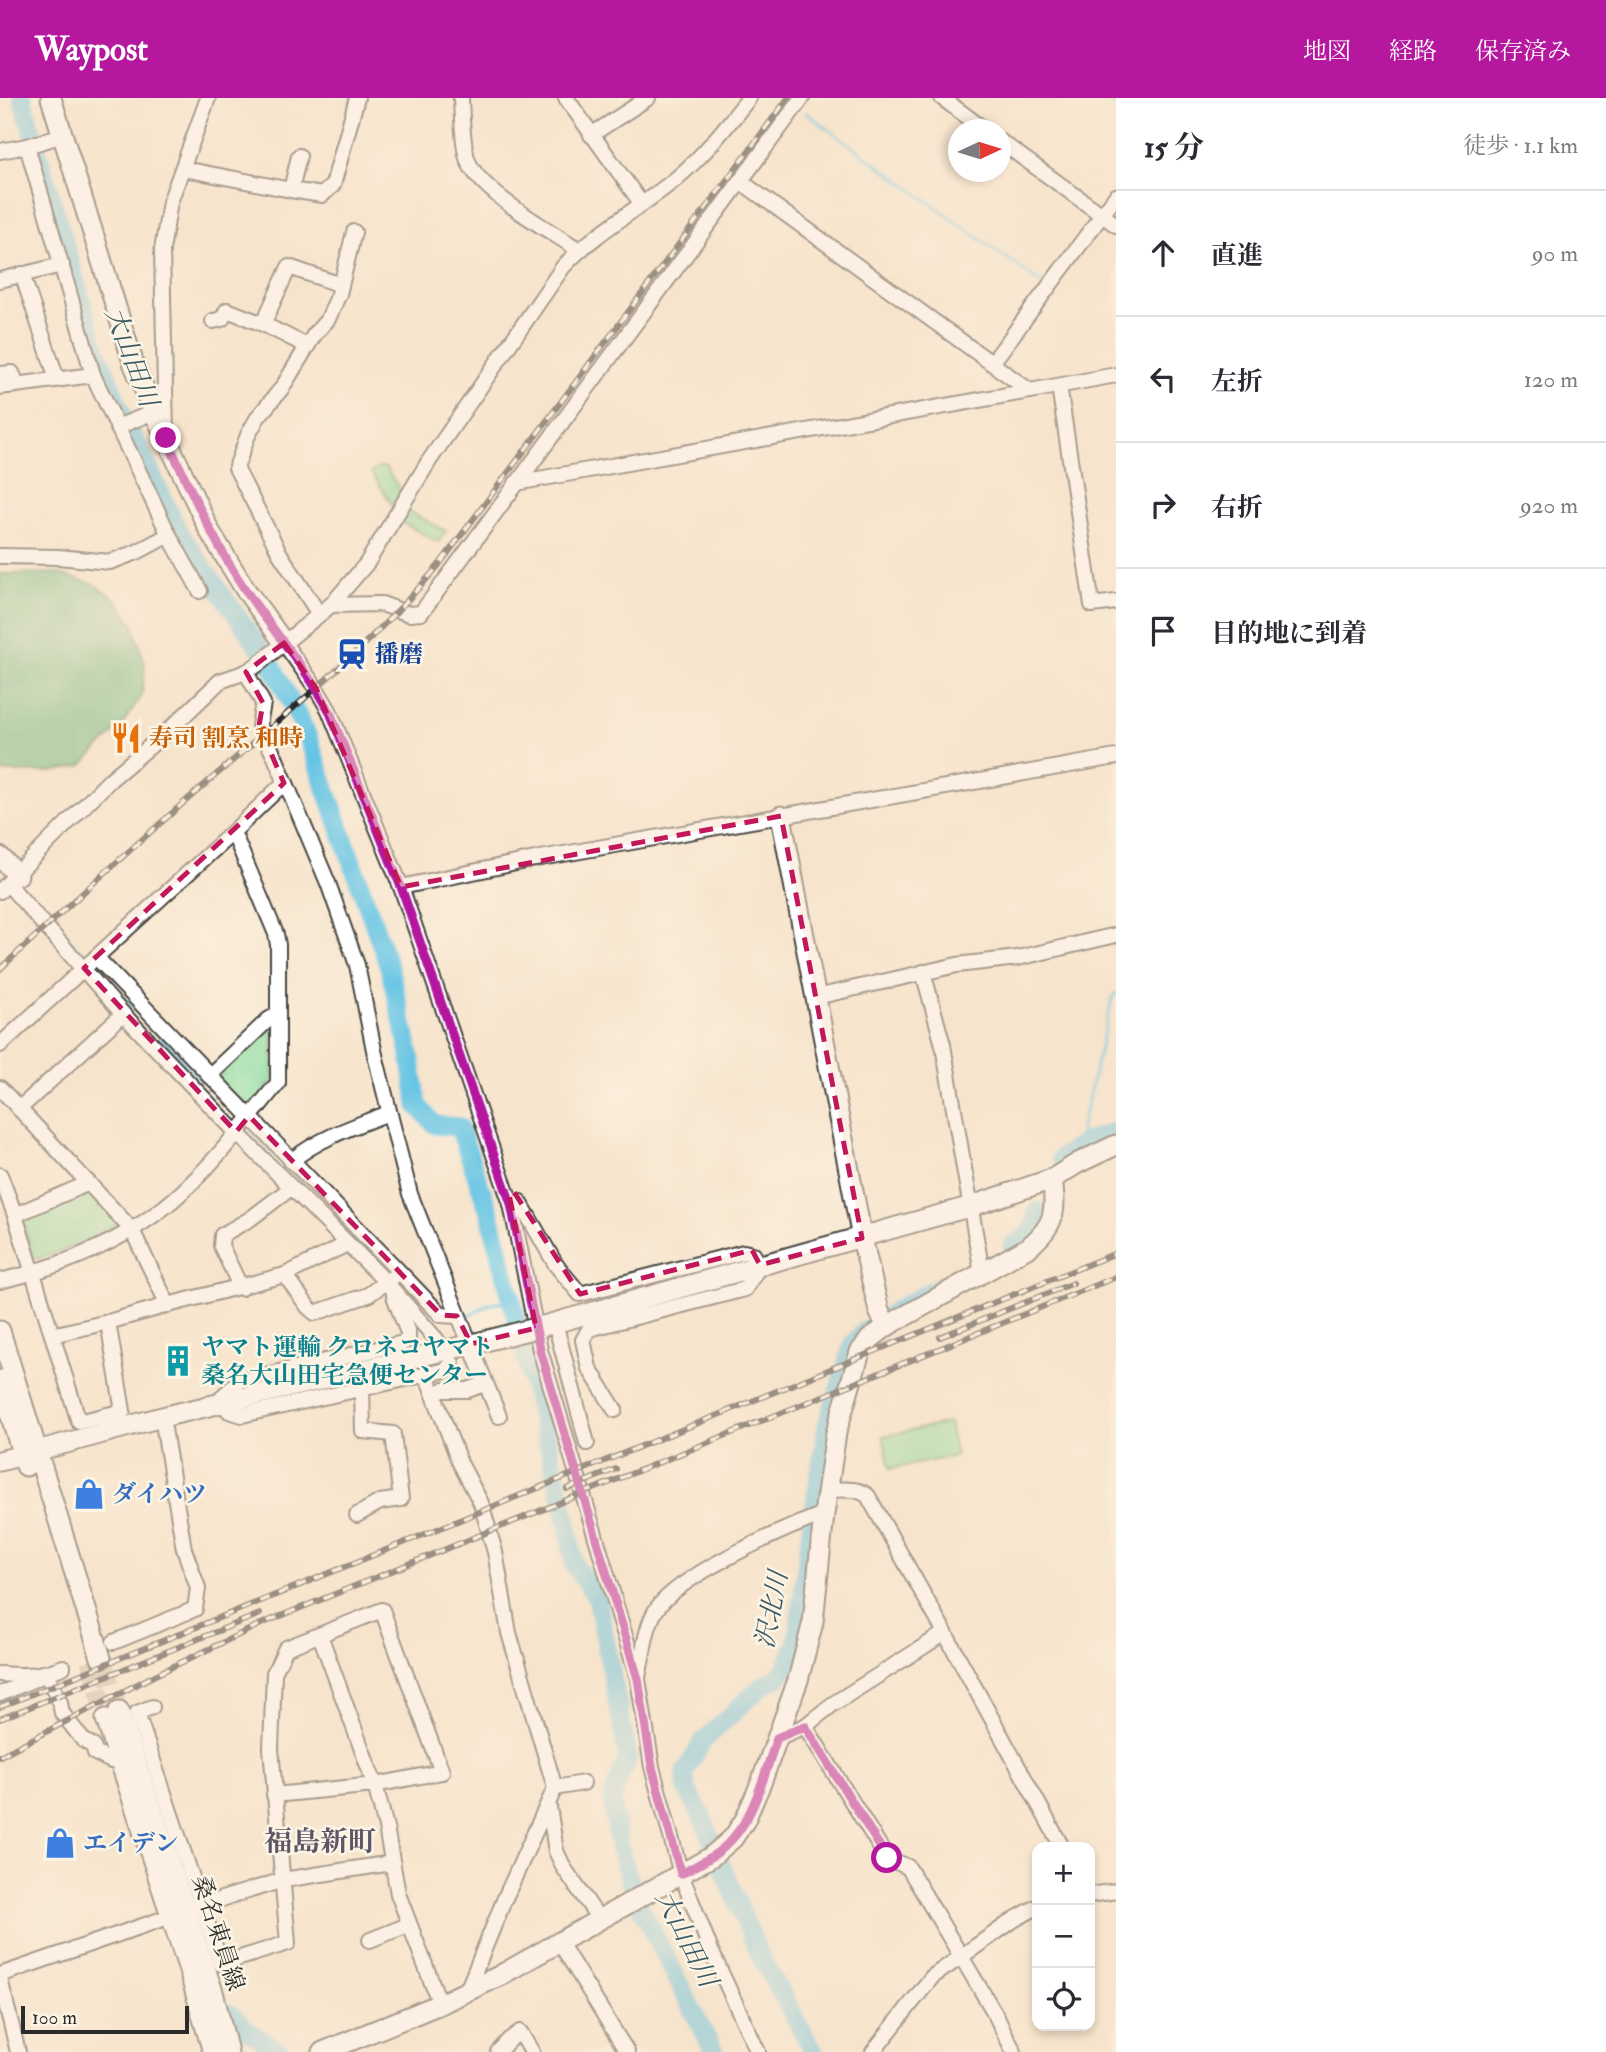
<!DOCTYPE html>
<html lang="ja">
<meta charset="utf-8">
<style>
:root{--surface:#fff;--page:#f7f7f7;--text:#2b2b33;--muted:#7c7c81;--line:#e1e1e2;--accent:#b5179e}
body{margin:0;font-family:"IM FELL Double Pica","Noto Serif JP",serif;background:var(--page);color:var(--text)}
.controls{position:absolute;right:21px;bottom:21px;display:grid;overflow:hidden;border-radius:14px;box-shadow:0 4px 10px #0003}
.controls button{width:63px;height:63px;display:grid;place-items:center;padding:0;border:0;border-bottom:2px solid var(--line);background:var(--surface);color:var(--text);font:35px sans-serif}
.compass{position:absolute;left:948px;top:21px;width:63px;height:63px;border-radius:50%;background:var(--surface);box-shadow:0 4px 10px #0003;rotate:86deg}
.scale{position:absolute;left:21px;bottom:18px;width:168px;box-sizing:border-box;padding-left:7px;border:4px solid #2b2b2b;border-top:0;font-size:19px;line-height:24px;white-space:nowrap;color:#2b2b2b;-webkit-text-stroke:5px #fcf5e5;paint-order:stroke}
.stop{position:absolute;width:21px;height:21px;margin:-16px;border:5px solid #b5179e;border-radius:50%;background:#fff}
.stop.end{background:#b5179e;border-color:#fff;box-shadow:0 2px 7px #0008}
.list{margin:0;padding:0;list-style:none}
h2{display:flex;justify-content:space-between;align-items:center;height:91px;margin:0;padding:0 28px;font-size:30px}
h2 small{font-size:23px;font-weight:400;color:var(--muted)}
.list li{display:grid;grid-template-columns:46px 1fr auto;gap:21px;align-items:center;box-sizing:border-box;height:126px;padding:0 28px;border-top:2px solid var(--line)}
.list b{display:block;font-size:26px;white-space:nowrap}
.list em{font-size:23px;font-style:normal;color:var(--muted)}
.icon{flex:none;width:38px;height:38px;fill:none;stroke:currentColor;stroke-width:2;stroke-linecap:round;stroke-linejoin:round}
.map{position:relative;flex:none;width:1116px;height:1954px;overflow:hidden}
header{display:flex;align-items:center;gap:42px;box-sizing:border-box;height:98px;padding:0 35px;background:var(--accent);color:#fff}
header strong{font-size:33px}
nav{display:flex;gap:38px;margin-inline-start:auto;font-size:24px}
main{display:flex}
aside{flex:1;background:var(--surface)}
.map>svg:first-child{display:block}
.green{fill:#84da9d;stroke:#588264;stroke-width:2}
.forest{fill:#6bba84;stroke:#4b7258;stroke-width:2}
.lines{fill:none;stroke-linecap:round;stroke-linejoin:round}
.stream{stroke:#65c4e4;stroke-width:3.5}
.river{stroke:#65c4e4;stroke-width:19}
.secondary-tunnel{stroke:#cebfac;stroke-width:19;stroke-dasharray:19 10;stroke-linecap:butt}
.street-casing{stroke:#4a4743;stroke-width:18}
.secondary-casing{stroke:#4a4743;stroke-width:23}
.street{stroke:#fff;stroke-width:14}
.secondary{stroke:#fff;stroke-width:19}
.rail-casing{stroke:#2b2b2b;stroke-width:6}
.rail{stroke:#fcf5e5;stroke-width:3.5;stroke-dasharray:10;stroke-linecap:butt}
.secondary-bridge-casing{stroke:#4a4743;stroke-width:23;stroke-linecap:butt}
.secondary-bridge{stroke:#fff;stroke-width:19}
.route{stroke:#b5179e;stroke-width:9}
.marked{fill:none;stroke:#c2185b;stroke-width:5;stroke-dasharray:14 9;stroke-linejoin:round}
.labels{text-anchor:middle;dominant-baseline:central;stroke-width:5;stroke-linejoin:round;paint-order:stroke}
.transit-label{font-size:24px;font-weight:bold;fill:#164399;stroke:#fcf5e5;text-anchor:start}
.food-label{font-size:24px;font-weight:bold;fill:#c56008;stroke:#fcf5e5;text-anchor:start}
.culture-label{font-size:24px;font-weight:bold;fill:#0d838f;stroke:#fcf5e5;text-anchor:start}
.shop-label{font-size:24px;font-weight:bold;fill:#366cbe;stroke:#fcf5e5;text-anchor:start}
.street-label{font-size:24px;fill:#2b2b2b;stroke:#fcf5e5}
.water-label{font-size:26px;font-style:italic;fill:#3c5962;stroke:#fcf5e5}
.quarter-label{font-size:28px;font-weight:bold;fill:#5c5667;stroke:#fcf5e5}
</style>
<header>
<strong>Waypost</strong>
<nav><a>地図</a><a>経路</a><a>保存済み</a></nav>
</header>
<main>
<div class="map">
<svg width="1116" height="1954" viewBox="0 0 1116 1954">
<rect width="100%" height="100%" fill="#fcf5e5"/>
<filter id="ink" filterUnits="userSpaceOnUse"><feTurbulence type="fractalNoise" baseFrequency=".0143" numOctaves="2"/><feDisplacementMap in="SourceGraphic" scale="14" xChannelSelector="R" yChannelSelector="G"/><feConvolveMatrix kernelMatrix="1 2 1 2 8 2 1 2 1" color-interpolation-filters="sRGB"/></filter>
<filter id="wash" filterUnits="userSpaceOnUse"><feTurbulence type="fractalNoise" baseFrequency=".00686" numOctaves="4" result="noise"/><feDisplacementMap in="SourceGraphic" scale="28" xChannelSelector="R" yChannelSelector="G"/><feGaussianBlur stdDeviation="1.57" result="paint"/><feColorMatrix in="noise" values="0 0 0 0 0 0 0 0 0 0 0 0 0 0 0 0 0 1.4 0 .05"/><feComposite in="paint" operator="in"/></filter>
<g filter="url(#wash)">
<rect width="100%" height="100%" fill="#f7e4cc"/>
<!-- green -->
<g class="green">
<polygon points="380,369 386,370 401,393 393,408 371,374"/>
<polygon points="406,412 446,433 438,444 399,423"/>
<polygon points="267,930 272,932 274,981 251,1010 218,985 219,977"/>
<polygon points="90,1093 120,1125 118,1127 83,1145 39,1161 33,1159 23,1123 25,1119"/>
<polygon points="949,1325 956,1358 890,1371 883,1338"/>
</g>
<!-- forest -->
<polygon class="forest" points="56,475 93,486 117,502 133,526 145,566 142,597 122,627 81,668 52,674 0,674 0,476"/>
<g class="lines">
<!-- stream -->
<g class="stream">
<polyline points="1106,0 1116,7"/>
<polyline points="806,15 1044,187"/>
<polyline points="24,794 89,862"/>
<polyline points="94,868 240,1022"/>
<polyline points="246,1028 387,1173"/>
<polyline points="1076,1051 1112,901 1116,895"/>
<polyline points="469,1217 492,1205 511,1204"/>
</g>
<!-- river -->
<g class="river">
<polyline points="22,0 93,242 119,308 180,436 274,571 306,634 389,869 409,951 418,1008 435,1027 459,1029 490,1116 567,1423 574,1467 597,1500 628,1659 612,1700 619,1748 633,1794 714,1954"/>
<polyline points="1061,1060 1087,1043 1116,1033"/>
<path d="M1012,1148C1028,1139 1035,1132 1037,1113"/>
<polyline points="229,1915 243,1928 280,1954"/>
<polyline points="814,1954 759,1856 700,1715 686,1690 685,1674 703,1643 763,1587 778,1580 787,1568 797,1542 810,1436 827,1327 853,1246 865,1232 896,1212 943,1186"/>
</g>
</g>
</g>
<g filter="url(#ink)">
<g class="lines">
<!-- secondary-tunnel -->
<g class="secondary-tunnel">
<polyline points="90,1563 106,1621"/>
<polyline points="104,1568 119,1613"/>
</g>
<defs>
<g id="street">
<path d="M461,0C462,19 462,42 467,60C477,93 549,132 579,152"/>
<polyline points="566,0 641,105"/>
<polyline points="942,0 985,32"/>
<polyline points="63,37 27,48 93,277 169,437 200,493"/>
<polyline points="591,37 648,0"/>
<polyline points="1000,43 1116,127"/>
<polyline points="0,53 27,48"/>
<polyline points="184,71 291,92 299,58"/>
<polyline points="740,83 1030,293 1116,277"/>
<polyline points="291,92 322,97 333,87 357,0"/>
<polyline points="22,176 57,281"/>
<polyline points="0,182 62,167"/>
<polyline points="213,223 222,221 227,212 263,226 307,248"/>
<polyline points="263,226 289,169 341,187"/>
<polyline points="992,265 1116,98"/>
<polyline points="0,276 12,275 17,286"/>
<polyline points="1059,288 1092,507 1116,504"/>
<polyline points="0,289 93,277"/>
<polyline points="117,329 154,314"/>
<polyline points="166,335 162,152 170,104 208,0"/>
<polyline points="516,385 1030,293"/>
<polyline points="0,458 58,459 110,464 137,454 169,437"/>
<polyline points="331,507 382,506 409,516 421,515 802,0"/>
<polyline points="319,516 280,456 236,370 248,337 258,319 282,290 314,237 328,221 339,196 354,134"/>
<polyline points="284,545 316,590 329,612 401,789 511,1106 540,1252 638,1581 652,1669 681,1776 712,1855 758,1954"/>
<polyline points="246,574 263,605 259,628 275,659 328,785 357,867 375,957 410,1096 499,1318"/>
<polyline points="8,786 123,916 236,1034 387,1185 437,1242"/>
<polyline points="401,789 535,761 1116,659"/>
<path d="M0,793L111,681L167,634L220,583L246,574L257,567L331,507L367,465L429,363L563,169C596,133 639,111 677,80C705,56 726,29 749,0"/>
<polyline points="96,859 441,1217 457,1218"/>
<polyline points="923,874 943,947 982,1175"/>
<polyline points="816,899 957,867 1018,860 1116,837"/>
<polyline points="0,947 233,734 284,685"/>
<polyline points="209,978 268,922 278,916"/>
<polyline points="0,990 132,1132 168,1207"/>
<polyline points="19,1011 123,916"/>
<path d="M291,1063C319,1040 355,1028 389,1015"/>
<polyline points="0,1077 15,1117 79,1324 123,1313 108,1224"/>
<polyline points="511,1106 520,1104 556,1167 580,1196 744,1154 753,1156 760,1167 745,1191 589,1231 583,1242 589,1270 615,1312"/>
<polyline points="15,1117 89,1085"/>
<polyline points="285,1177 308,1209 315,1215 368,1197 393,1179"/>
<path d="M0,1183C65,1168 133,1140 182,1094C216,1063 248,1021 278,985V847L276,836L233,734"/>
<polyline points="241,1190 221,1148 222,1137 250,1121 291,1090"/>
<polyline points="394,1198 408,1235 408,1241 403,1245 240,1283 223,1298 222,1304 229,1313 242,1317 446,1272 452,1265"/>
<polyline points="555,1225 587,1345"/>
<polyline points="52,1237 108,1224 168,1207 285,1177 347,1146"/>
<polyline points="426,1276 459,1363 481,1405 495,1454 509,1535 555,1690 583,1685"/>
<polyline points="434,1296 443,1292 468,1292 484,1286"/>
<path d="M828,1392C840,1392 858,1389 868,1398L945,1535L1062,1749"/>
<polyline points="357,1417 380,1404 401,1401 393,1336 363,1333 362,1290"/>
<polyline points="320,1537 375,1687 386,1729 398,1796 440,1906"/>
<polyline points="114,1544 195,1511 198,1490 184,1451 162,1319"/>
<path d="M0,1576C23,1578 41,1578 63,1569"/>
<path d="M638,1579C643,1558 645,1530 656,1512C677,1478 785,1430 824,1416"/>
<polyline points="0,1596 46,1576 60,1604 62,1615 83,1642 93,1648 95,1655 111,1663"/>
<polyline points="152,1609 137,1615 221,1866 288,1845 271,1650 274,1575 286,1550 382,1512 442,1674 375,1687 274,1697"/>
<polyline points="805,1628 887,1760 908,1769 994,1914 1014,1954"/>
<polyline points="777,1640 805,1628 833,1606 945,1535"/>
<polyline points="549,1709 556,1753 564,1770 599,1821"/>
<polyline points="1090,1797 1116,1793"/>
<polyline points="196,1809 283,1782 392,1765"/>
<polyline points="370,1842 408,1827"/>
<polyline points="560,1845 627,1954"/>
<polyline points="0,1877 177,1816"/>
<polyline points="0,1881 18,1954"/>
<polyline points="467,1893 505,1800 555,1690"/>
<polyline points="498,1954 509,1942 520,1934 532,1954"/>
<polyline points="873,1954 932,1879 1015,1821 1037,1809"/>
</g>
<g id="secondary">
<polyline points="51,0 134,267 154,314 209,432 245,491 284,545"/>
<polyline points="0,759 18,777"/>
<path d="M887,1228L1029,1149C1055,1127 1057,1113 1052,1081"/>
<polyline points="540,1229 972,1108 1052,1081 1078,1065 1116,1047"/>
<polyline points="0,1233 101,1560"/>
<polyline points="0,1282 26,1368"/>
<polyline points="0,1363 162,1319 477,1245"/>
<polyline points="119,1613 213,1894 228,1954"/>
<polyline points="106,1621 188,1869 213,1954"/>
<polyline points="323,1954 440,1906 499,1878 711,1759 733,1740 745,1722 761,1685 798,1582 813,1524 824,1416 836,1335 860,1254 870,1241 887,1228 879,1213 862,1140 781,718"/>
</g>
</defs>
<!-- street casing -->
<use href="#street" class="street-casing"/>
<!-- secondary casing -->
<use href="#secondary" class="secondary-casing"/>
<!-- street -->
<use href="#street" class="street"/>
<!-- secondary -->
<use href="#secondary" class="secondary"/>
<defs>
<g id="rail">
<path d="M0,871C69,807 139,743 210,682C289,614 372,546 439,467L788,0"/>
<polyline points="940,1239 1073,1185"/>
<polyline points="567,1391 616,1371"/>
<polyline points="0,1609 1116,1155"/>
<polyline points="0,1621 260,1516"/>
<polyline points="0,1658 151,1579 261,1526 1116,1179"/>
</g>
</defs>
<!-- rail casing -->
<use href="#rail" class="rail-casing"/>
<!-- rail -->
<use href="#rail" class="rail"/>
<defs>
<polyline id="secondary-bridge" points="477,1245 540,1229"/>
</defs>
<!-- secondary-bridge casing -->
<use href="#secondary-bridge" class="secondary-bridge-casing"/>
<!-- secondary-bridge -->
<use href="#secondary-bridge" class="secondary-bridge"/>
</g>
</g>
<g class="lines" filter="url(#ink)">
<!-- route -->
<path class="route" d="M166,340C191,392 214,445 246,493C273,533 306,570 329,612L401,789L511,1106L540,1252L638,1581L652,1669L681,1776C699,1766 719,1757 732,1741C756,1715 765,1673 777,1640L805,1628L887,1760"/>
</g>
<!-- marked area -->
<path d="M0 0H1116V1954H0ZM284,545L316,590L401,789L781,718L862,1140L760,1167L752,1152L580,1196L514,1094L509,1096L536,1230L471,1246L457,1218L441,1217L249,1018L236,1034L84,870L284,685L259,628L263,605L246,574Z" fill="#f7e4cc" fill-opacity=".55" fill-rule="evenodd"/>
<path class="marked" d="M284,545L316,590L401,789L781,718L862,1140L760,1167L752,1152L580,1196L514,1094L509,1096L536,1230L471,1246L457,1218L441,1217L249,1018L236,1034L84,870L284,685L259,628L263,605L246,574Z"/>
<!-- icons -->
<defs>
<symbol id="station-bare" viewBox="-9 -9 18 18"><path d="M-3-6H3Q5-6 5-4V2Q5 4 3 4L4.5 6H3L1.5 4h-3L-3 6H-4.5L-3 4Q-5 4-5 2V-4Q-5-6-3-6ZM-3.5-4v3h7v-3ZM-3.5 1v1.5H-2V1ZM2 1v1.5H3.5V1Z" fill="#1a4fb4" stroke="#fcf5e5" stroke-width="2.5" paint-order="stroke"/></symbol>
<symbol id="restaurant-bare" viewBox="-9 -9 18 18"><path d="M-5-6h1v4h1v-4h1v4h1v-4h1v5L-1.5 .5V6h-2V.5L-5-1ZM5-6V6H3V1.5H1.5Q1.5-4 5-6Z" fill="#e8710a" stroke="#fcf5e5" stroke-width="2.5" paint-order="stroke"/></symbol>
<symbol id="building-bare" viewBox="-9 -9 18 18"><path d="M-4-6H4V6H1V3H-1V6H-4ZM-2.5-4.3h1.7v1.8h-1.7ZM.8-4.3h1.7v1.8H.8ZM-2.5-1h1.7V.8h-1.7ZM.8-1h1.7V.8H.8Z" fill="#0f9aa8" stroke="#fcf5e5" stroke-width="2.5" paint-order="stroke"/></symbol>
<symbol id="shop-bare" viewBox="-9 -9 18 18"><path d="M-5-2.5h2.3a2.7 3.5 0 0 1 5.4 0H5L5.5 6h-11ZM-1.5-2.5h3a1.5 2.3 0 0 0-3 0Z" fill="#3f7fe0" stroke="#fcf5e5" stroke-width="2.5" paint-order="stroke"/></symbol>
</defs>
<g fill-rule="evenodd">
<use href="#station-bare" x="330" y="534" width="44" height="44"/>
<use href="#restaurant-bare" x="104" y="618" width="44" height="44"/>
<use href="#building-bare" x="156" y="1241" width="44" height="44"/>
<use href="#shop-bare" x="67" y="1374" width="44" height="44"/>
<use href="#shop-bare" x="38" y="1723" width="44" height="44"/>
</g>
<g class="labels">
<!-- transit labels -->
<g class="transit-label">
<text x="375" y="556">播磨</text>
</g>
<!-- food labels -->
<g class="food-label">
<text x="149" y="640">寿司 割烹 和時</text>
</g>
<!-- culture labels -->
<g class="culture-label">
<text x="201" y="1249">ヤマト運輸 クロネコヤマト<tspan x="201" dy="28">桑名大山田宅急便センター</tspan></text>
</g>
<!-- shop labels -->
<g class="shop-label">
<text x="112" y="1396">ダイハツ</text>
<text x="83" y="1745">エイデン</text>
</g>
<!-- street labels -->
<g class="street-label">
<text transform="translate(218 1835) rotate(72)">桑名東員線</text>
</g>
<!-- water labels -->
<g class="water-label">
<text transform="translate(131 259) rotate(69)">大山田川</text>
<text transform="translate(772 1512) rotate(-79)">沢北川</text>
<text transform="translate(686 1841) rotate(63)">大山田川</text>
</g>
<!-- quarter labels -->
<g class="quarter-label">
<text x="320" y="1744">福島新町</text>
</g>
</g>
</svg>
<div class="controls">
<button>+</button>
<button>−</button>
<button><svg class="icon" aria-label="locate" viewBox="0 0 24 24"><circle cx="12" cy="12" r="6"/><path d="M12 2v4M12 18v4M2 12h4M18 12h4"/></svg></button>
</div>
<svg class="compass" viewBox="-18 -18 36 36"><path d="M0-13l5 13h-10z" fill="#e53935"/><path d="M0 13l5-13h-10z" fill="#7c7c81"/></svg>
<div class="scale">100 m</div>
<div class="stop" style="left:887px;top:1760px"></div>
<div class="stop end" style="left:166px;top:340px"></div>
</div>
<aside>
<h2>15 分<small>徒歩 · 1.1 km</small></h2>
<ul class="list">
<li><svg class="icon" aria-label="ahead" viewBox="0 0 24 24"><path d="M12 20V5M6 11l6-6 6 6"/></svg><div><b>直進</b></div><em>90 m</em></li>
<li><svg class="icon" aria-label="left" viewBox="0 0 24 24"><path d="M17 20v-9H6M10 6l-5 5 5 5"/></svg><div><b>左折</b></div><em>120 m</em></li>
<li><svg class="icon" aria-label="right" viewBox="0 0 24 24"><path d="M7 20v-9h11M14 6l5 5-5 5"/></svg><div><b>右折</b></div><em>920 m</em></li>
<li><svg class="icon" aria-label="arrive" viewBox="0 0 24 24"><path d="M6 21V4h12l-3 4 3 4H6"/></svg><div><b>目的地に到着</b></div></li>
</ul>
</aside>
</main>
